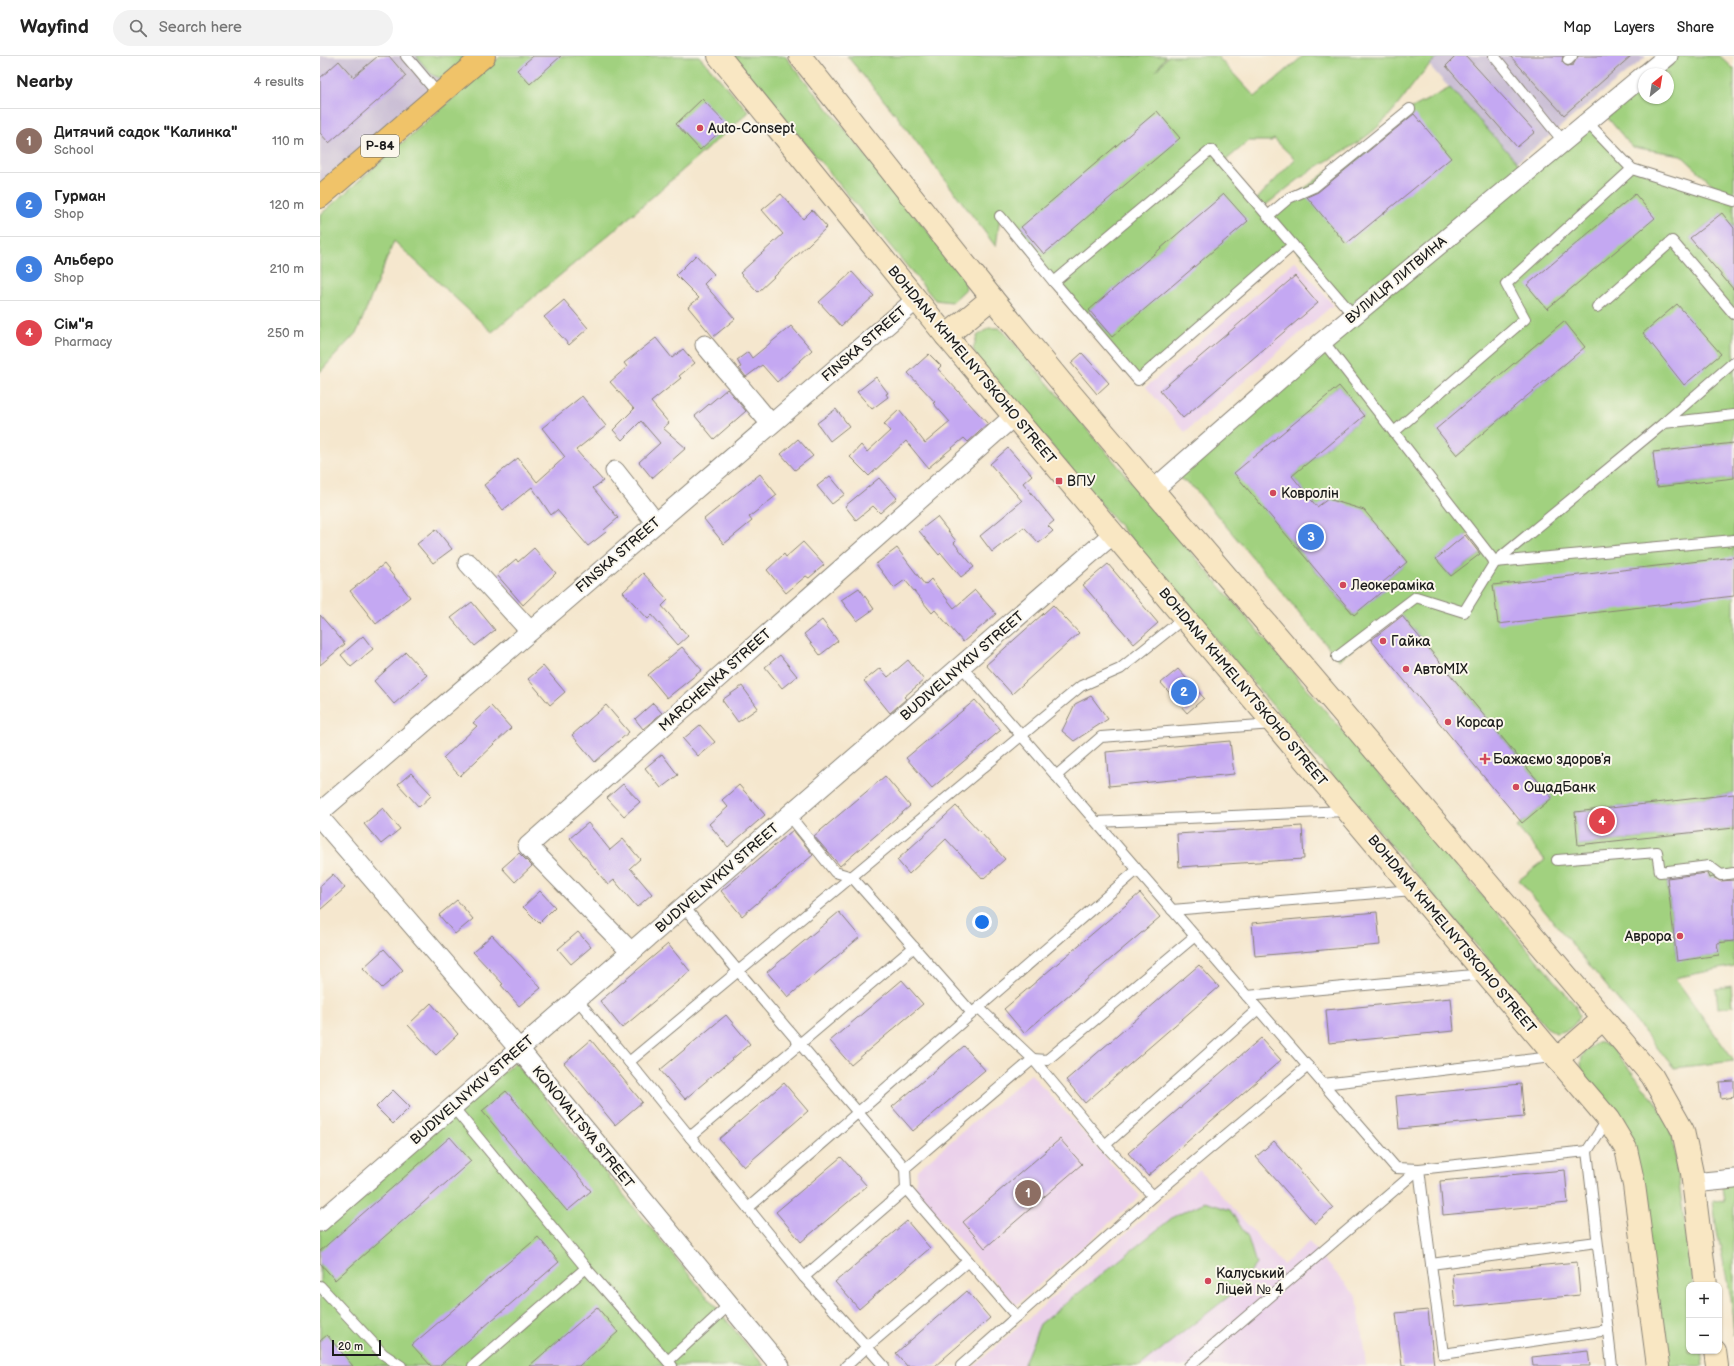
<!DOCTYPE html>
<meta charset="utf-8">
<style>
:root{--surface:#fff;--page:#f2f2f2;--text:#222;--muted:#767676;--line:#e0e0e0;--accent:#db2777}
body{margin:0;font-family:"Balsamiq Sans",sans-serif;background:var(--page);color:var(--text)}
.controls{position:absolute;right:12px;bottom:12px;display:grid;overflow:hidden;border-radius:8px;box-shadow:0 1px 3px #0004}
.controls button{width:36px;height:36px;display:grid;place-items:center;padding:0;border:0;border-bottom:1px solid var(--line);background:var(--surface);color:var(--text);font:20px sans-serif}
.compass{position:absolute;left:1318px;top:12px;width:36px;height:36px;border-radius:50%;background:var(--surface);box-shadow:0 1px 3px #0004;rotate:30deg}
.scale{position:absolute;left:12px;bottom:10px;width:49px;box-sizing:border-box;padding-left:4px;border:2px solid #1c1c1c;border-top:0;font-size:11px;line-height:14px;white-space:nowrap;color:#1c1c1c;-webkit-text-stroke:3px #fbf7ec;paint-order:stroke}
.you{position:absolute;left:662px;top:866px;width:14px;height:14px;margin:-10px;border:3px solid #fff;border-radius:50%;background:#1a73e8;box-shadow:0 0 0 6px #1a73e833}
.badge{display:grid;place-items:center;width:26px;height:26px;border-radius:50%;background:var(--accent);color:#fff;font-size:13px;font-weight:700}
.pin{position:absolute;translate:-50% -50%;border:2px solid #fff;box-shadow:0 1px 4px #0006}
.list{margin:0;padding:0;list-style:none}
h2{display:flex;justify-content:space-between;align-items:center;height:52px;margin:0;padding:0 16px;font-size:17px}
h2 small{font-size:13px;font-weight:400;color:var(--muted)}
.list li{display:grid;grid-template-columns:26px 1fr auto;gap:12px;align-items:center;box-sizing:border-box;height:64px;padding:0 16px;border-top:1px solid var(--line)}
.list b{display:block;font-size:15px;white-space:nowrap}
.list p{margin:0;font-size:13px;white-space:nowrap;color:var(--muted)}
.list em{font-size:13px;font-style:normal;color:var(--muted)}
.icon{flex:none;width:22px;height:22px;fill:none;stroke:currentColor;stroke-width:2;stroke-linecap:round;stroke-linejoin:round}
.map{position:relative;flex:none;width:1414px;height:1310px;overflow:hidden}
header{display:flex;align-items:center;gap:24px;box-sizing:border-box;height:56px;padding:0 20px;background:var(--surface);border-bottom:1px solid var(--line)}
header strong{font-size:19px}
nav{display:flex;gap:22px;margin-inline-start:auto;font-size:14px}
.search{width:280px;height:36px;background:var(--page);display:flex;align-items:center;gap:10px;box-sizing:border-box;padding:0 14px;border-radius:22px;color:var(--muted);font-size:15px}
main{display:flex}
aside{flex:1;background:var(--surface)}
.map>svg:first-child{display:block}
.built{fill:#ebd1eb}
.industrial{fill:#cbbfd5}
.green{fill:#a1d17f;stroke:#5e764e;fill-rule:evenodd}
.building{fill:#c4a8f2}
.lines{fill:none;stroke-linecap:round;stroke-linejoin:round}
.lane-casing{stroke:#888275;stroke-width:12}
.street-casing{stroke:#888275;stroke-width:21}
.secondary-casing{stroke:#888275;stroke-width:24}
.primary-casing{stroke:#888275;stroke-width:24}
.lane{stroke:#fff;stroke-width:10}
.street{stroke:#fff;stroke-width:19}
.secondary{stroke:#f9e7c3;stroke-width:22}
.primary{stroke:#f0c369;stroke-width:22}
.poi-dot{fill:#d1495b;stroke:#fbf7ec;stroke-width:1.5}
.labels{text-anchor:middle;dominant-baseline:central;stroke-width:4;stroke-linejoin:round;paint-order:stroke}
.shield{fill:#fbf7ec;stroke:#5f5e5a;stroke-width:1}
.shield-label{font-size:13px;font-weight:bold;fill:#1c1c1c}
.poi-label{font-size:14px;fill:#1c1c1c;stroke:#fbf7ec;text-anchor:start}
.street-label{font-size:14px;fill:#1c1c1c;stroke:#fbf7ec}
</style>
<header>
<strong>Wayfind</strong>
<div class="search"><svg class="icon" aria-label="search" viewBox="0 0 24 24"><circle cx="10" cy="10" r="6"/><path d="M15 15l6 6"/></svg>Search here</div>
<nav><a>Map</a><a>Layers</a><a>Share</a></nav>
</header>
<main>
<aside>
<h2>Nearby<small>4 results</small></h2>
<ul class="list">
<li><span class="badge" style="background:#8d6e63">1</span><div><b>Дитячий садок &quot;Калинка&quot;</b><p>School</p></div><em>110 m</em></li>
<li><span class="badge" style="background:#3f7fe0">2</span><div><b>Гурман</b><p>Shop</p></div><em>120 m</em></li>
<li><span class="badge" style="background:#3f7fe0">3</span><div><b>Альберо</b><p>Shop</p></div><em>210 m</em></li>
<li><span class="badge" style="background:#e0444e">4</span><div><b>Сім&quot;я</b><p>Pharmacy</p></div><em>250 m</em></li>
</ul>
</aside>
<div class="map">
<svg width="1414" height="1310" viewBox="0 0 1414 1310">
<rect width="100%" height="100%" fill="#fbf7ec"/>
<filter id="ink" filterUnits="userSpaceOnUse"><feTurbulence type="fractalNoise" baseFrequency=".025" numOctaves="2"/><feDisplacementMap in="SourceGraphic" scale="8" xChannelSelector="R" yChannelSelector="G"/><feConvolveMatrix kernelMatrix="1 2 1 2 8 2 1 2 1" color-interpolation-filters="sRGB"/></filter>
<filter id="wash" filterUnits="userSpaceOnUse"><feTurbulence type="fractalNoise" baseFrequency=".012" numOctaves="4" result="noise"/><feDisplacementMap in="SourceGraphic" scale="16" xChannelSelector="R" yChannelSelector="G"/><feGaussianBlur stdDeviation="0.9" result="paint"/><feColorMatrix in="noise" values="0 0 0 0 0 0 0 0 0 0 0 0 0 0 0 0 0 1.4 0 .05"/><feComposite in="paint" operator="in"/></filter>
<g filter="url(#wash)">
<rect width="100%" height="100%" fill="#f5e7ce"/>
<!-- built -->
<g class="built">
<polygon points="975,205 1013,249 865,376 826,331"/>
<polygon points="711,1018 820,1140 696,1249 595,1133 597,1114"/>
<polygon points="879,1114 963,1209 989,1186 1037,1241 1046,1310 654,1310"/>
</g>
<!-- industrial -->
<g class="industrial">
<polygon points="0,0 149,0 0,127"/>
<polygon points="1119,0 1327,0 1196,107 1109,9"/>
</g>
<!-- green -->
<g class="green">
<polygon points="96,0 149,0 122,23 112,19"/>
<polygon points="181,0 379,0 429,56 298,171 172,276 74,185 37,276 0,316 0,159"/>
<polygon points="413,0 465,0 644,220 646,233 632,246 615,244"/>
<path d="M527,0H846L836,15L848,0H897L935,41L983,0H1119C1097,19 1083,46 1062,67C1040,89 1014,99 989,116C973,127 959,139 943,151L948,160L1090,53L1130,32L1206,116L1267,66L1312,113L1414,145V172L1402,157L1370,182L1414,234V387L1333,396L1337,431L1414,422V738L1255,756L1259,789L1414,772V818L1389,822L1388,812L1346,817L1357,904L1398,899L1397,887L1414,885V910L1355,922L1414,1005L1354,1012L1199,824L1225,804L1197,771L1232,742L1079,556L1019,604L874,432L862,424L854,414L1034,260L973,189L818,324L680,161L676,191L576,59ZM954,83L975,103L935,145L905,105L929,85H951ZM904,139L927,165L792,280L768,255ZM1244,266L1265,291L1137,399L1116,373ZM1019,330L1044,360L972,420L997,451L1044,454L1087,506L1062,527L1066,532L1033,559L915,417ZM1151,476L1162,497L1131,520L1116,503Z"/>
<polygon points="1358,0 1400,0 1414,13 1414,144 1392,128 1361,99 1312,91 1287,61 1324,29 1324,42 1348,42 1348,18 1337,18"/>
<path d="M669,272H679L687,279L1255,949L1259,960C1254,972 1248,975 1236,977L1226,971L658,303L653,293L657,280Z"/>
<polygon points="1411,930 1413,950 1398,952 1396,933"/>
<path d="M1278,986L1291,990L1334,1044L1348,1067L1354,1091L1373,1229H1369V1295H1382L1384,1310H1345L1315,1092L1263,1019C1258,1000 1263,996 1278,986Z"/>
<polygon points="195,1006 444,1310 0,1310 0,1175"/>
<polygon points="1414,1123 1414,1279 1411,1243 1396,1170 1393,1144 1404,1146 1401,1124"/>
<polygon points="885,1146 910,1154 928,1182 936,1208 917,1234 820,1310 703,1310 720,1268 853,1161"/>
</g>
<g id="blocks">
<!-- building -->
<g class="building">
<polygon points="58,0 69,0 86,20 9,87 0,77 0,22 19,5 33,21"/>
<polygon points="213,0 241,0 210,28 197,14"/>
<polygon points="1136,0 1146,0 1215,76 1197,91 1126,10"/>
<polygon points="1190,0 1243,0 1242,6 1247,10 1253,9 1258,0 1311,0 1244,59"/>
<polygon points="382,43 407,69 380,94 356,68"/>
<polygon points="837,55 860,82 724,198 701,171"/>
<polygon points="1094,58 1131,102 1026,188 987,141 998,136"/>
<polygon points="461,138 483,163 492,154 507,171 438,236 420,217 463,178 442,154"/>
<polygon points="904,138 928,165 792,281 769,254"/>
<polygon points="1315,138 1335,162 1227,253 1207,229"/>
<polygon points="1402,157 1414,172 1414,234 1370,182"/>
<polygon points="376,199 394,218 384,228 415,263 393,281 368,251 379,242 356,219"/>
<polygon points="532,216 554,240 521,270 499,246"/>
<polygon points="975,220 998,247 863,362 840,335"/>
<polygon points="244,244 268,272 249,289 224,261"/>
<polygon points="1357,248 1401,298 1364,329 1323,277"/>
<polygon points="1244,265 1265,291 1137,399 1116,373"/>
<polygon points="471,270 492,294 457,326 442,309 426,321 419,312 421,311 417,304 428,296 432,302"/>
<polygon points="336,282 352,302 363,293 375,307 359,320 361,322 331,346 349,367 343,372 366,392 332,422 319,406 340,387 321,365 302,384 293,374 314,353 290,326 307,311 304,307"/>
<polygon points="762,297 789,327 777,338 751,307"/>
<polygon points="609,298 621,310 618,313 668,368 648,386 644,382 608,412 586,385 549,420 530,401 541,389 547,396 570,375 564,368 579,354 605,387 630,366 613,347 615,346 588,317"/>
<polygon points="556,321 568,337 566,338 568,341 552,353 537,336"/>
<polygon points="1019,330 1044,360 972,420 997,451 1008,443 1044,454 1087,506 1062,527 1066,532 1034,559 914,417"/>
<polygon points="407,333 426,355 394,383 375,360"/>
<polygon points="262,340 286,370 256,394 283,425 273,432 298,462 284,474 286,476 268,490 237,454 231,459 212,431 183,454 164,429 198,402 217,426 245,401 222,372"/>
<polygon points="516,353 529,370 510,385 497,367"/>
<polygon points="478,383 493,400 475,414 461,398"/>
<polygon points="1414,387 1414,422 1337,431 1333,396"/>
<polygon points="688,392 712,419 703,427 734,465 728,470 733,475 719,487 704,471 672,496 660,480 702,445 670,408"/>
<polygon points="440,418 457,439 429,461 432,465 404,488 384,463"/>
<polygon points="510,420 525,438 512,448 497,430"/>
<polygon points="559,422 577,442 560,457 553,450 536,464 525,450"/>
<polygon points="617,461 636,485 634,487 654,511 641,521 621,497 619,499 599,475"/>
<polygon points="116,473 132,493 113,507 97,488"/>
<polygon points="1145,479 1160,498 1131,520 1116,503"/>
<polygon points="483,486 504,509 489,522 486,520 466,537 447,514 464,498 466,501"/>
<polygon points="214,492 236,517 203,549 177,519 196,503 198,506"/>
<polygon points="577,492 605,529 611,523 634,552 655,534 676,558 643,586 615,554 612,557 585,524 574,532 556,508"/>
<polygon points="1414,501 1414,540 1178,568 1173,529"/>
<polygon points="64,508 90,541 56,568 30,535"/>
<polygon points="788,508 838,567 814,588 763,529"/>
<polygon points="323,517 348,544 342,550 368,580 358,589 332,559 328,563 303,536"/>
<polygon points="539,532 554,553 537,565 521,544"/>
<polygon points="152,546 175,574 155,590 131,562"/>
<polygon points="733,549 759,577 692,638 666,609"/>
<polygon points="0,559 25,588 0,609"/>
<polygon points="1082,560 1232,742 1202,767 1051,584"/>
<polygon points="502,564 518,585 500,599 484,578"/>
<polygon points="43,580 53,593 31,611 21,599"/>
<polygon points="362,591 382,614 347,642 328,619"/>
<polygon points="86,596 107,619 74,648 54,625"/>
<polygon points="460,599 477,620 462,632 445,611"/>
<polygon points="588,604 604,624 584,641 586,643 570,657 544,625 560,612 568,621"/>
<polygon points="223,610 245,636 230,649 208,623"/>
<polygon points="858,613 884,642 867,657 841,627"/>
<polygon points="422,630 438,652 418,666 402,644"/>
<polygon points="771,640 788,663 754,685 742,675 755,648"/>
<polygon points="655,644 681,674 612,732 586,702"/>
<polygon points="333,647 342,657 323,673 315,663"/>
<polygon points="286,649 309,676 275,706 252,679"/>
<polygon points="171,650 191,672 140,720 123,702 157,670 153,667"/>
<polygon points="380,669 395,686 378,700 363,683"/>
<polygon points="910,685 914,718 789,730 786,696"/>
<polygon points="342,698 358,719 341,732 325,712"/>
<polygon points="91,717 112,739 99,751 78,728"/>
<polygon points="565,720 590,750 520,810 494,780"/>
<polygon points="303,728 320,746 304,760 287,742"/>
<polygon points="419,729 445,759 408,791 389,768 408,751 402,744"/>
<polygon points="1414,738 1414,772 1258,789 1255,756"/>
<polygon points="636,750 685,803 663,823 626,783 589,818 577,804"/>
<polygon points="63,752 80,773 61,788 44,768"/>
<polygon points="268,767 290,794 303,783 320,803 310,812 332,838 317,851 294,824 288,829 250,782"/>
<polygon points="982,770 984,803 859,811 857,778"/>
<polygon points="473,774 493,799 422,860 401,835"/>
<polygon points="199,797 212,810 195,826 182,812"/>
<polygon points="1387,817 1389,822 1393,821 1400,825 1414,824 1414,885 1397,887 1399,899 1357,905 1347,822"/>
<polygon points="13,818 25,832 0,854 0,830"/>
<polygon points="220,835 235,851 219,867 203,851"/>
<polygon points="820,837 840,861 704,977 684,953"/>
<polygon points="137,844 153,863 135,878 119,859"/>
<polygon points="519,856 540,881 468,941 447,916"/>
<polygon points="1057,856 1060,889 935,900 932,867"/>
<polygon points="258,876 271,891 251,908 238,893"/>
<polygon points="172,879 221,932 199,950 181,929 183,928 153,896"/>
<polygon points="348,888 370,915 302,972 280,945"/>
<polygon points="64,893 83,914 62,932 43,912"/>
<polygon points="879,909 899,931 765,1047 746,1024"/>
<polygon points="582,924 603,948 531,1009 510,985"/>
<polygon points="1131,942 1134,975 1009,987 1006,954"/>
<polygon points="111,947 138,978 116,999 88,969"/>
<polygon points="406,959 430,988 365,1043 340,1014"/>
<polygon points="941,982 961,1004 828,1120 808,1097"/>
<polygon points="271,984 322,1046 295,1069 244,1007"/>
<polygon points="644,990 665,1014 593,1075 572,1051"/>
<polygon points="1414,1025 1414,1041 1401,1043 1399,1026"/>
<polygon points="464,1027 488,1055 424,1111 399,1083"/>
<polygon points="1201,1028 1204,1061 1079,1073 1076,1040"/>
<polygon points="73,1034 90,1051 73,1068 56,1051"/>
<polygon points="186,1035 271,1135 247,1155 162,1055"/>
<polygon points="130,1081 151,1105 15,1224 0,1207 0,1195"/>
<polygon points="740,1083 762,1108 665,1192 643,1166"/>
<polygon points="954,1085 1013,1152 995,1168 936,1101"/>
<polygon points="521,1101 547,1130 481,1186 456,1156"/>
<polygon points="1245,1114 1248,1147 1123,1159 1120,1125"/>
<polygon points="587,1165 610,1192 539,1253 515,1226"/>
<polygon points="218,1181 239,1206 119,1310 111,1310 92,1289"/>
<polygon points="1257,1206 1260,1239 1135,1251 1132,1218"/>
<polygon points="647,1235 670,1262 615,1310 587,1310 576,1297"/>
<polygon points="277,1251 298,1276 259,1310 209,1310"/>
<polygon points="1108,1254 1114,1310 1082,1310 1076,1257"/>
<polygon points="7,1279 33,1310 0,1310 0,1285"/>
<polygon points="1268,1295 1270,1310 1213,1310 1212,1301"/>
</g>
</g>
</g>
<g filter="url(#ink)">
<use href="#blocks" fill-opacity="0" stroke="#888275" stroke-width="1"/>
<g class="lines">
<defs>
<g id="lane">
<polyline points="86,0 119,39"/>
<polyline points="1174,0 1243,85"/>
<polyline points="1248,4 1252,0"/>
<polyline points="1267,66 1312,113 1414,145"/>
<polyline points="680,160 734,226"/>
<polyline points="948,160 891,94 734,226 818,324 973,189"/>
<polyline points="1277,251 1352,185 1414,258"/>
<polyline points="1034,260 948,160 969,142 994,131 1090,53"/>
<polyline points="1003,285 1175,506"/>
<polyline points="1344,367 1414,306"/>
<polyline points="1074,376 1205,263 1186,228 1312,113"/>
<polyline points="1175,506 1414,484"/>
<polyline points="1017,601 1096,541 1144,556 1175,506 1344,367 1414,359"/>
<polyline points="641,610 1076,1112 1099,1113"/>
<polyline points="736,720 781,681 953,668"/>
<polyline points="469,759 515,816 532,821 652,957"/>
<polyline points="777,766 1026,755"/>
<polyline points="1237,804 1337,796 1340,816 1389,810 1401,819 1414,817"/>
<polyline points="364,851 585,1112 586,1133 484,1221"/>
<polyline points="852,854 1093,834"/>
<polyline points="927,940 1164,918"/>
<polyline points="257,943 309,1006 761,630 800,613 864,562"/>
<polyline points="713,1003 785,1089 833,1140 988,1010"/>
<polyline points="713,1003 727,1004 875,880"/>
<polyline points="309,1006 484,1221 547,1291 526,1310"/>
<polyline points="1003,1028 1232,1001 1235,1002"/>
<polyline points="133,1051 266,1212 352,1310"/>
<polyline points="1288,1063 1267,1095 1292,1310"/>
<polyline points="370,1081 594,891"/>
<polyline points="785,1089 938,953"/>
<polyline points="585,1112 713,1003 659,952"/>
<polyline points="586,1133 697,1261"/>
<polyline points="428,1152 817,814"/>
<polyline points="1277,1186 1111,1208 1123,1298 1288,1274"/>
<polyline points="1111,1208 1099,1113 1267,1095"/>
<polyline points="0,1230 63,1298 81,1310"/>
<polyline points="348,1305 409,1249"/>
<polyline points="153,1310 266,1212"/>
<polyline points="564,1310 547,1291 648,1205"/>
<polyline points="641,1310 833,1140"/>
<polyline points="869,1310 1099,1113"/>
</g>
<g id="street">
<polyline points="1326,18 1348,0"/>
<polyline points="385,289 451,368"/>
<polyline points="295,415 336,467"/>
<polyline points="833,434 1003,285 1324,19"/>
<polyline points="148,507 210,575"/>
<polyline points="0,756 597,243"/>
<polyline points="0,762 199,993 460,1310"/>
<polyline points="311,896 208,790 694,360"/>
<polyline points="1373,1127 1414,1123"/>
<polyline points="0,1166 793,478"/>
</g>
<g id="secondary">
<polyline points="399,0 626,280 1288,1063 1306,1093 1314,1129 1338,1310"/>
<polyline points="480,0 672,242 741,326 1332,1020 1363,1075 1372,1117 1386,1229"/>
<polyline points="626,280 672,242"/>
<polyline points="1237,1003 1283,963"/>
<polyline points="1395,1295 1397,1310"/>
</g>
<polyline id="primary" points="0,141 164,0"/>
</defs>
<!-- lane casing -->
<use href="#lane" class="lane-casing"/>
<!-- street casing -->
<use href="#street" class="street-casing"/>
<!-- secondary casing -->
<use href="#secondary" class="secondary-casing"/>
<!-- primary casing -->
<use href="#primary" class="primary-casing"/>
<!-- lane -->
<use href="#lane" class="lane"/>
<!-- street -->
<use href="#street" class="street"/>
<!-- secondary -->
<use href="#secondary" class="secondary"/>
<!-- primary -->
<use href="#primary" class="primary"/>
</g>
</g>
<!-- markers -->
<g class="poi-dot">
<circle cx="380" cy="72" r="4"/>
<rect x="735" y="421" width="8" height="8" rx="2"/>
<circle cx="953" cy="437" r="4"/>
<circle cx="1023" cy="529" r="4"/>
<circle cx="1063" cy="585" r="4"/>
<circle cx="1086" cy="613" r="4"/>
<circle cx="1128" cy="666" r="4"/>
<path d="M1163 697h4v4h4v4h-4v4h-4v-4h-4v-4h4z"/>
<circle cx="1196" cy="731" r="4"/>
<circle cx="1360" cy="880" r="4"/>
<circle cx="888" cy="1225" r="4"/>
</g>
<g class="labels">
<!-- shield labels -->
<rect class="shield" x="41" y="79" width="38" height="22" rx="3"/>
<g class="shield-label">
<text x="60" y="90">Р-84</text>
</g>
<!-- poi labels -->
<g class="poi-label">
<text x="388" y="72">Auto-Consept</text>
<text x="747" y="425">ВПУ</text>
<text x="961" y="437">Ковролін</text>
<text x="1031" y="529">Леокераміка</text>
<text x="1071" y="585">Гайка</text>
<text x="1094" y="613">АвтоMIX</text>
<text x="1136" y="666">Корсар</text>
<text x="1173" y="703">Бажаємо здоровʼя</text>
<text x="1204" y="731">ОщадБанк</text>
<text x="1352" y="880" text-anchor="end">Аврора</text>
<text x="896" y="1217">Калуський<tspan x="896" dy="16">Ліцей № 4</tspan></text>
</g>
<!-- street labels -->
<g class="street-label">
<text transform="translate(1076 224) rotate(-40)">ВУЛИЦЯ ЛИТВИНА</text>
<text transform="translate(544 288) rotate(-41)">FINSKA STREET</text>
<text transform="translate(652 309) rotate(50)">BOHDANA KHMELNYTSKOHO STREET</text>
<text transform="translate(298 499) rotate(-41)">FINSKA STREET</text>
<text transform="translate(642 610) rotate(-41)">BUDIVELNYKIV STREET</text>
<text transform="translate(395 624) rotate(-42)">MARCHENKA STREET</text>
<text transform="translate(923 631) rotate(50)">BOHDANA KHMELNYTSKOHO STREET</text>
<text transform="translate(397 822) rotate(-41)">BUDIVELNYKIV STREET</text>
<text transform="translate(1132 878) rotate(50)">BOHDANA KHMELNYTSKOHO STREET</text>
<text transform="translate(152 1034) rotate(-41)">BUDIVELNYKIV STREET</text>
<text transform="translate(263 1071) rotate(51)">KONOVALTSYA STREET</text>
</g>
</g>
</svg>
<div class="controls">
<button>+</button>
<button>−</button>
</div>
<svg class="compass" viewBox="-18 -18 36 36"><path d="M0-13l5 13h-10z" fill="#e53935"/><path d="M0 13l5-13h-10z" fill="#767676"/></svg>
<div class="scale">20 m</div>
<div class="you"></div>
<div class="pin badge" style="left:708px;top:1137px;background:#8d6e63">1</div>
<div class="pin badge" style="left:864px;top:636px;background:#3f7fe0">2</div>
<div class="pin badge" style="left:991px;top:481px;background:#3f7fe0">3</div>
<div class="pin badge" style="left:1282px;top:765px;background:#e0444e">4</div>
</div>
</main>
